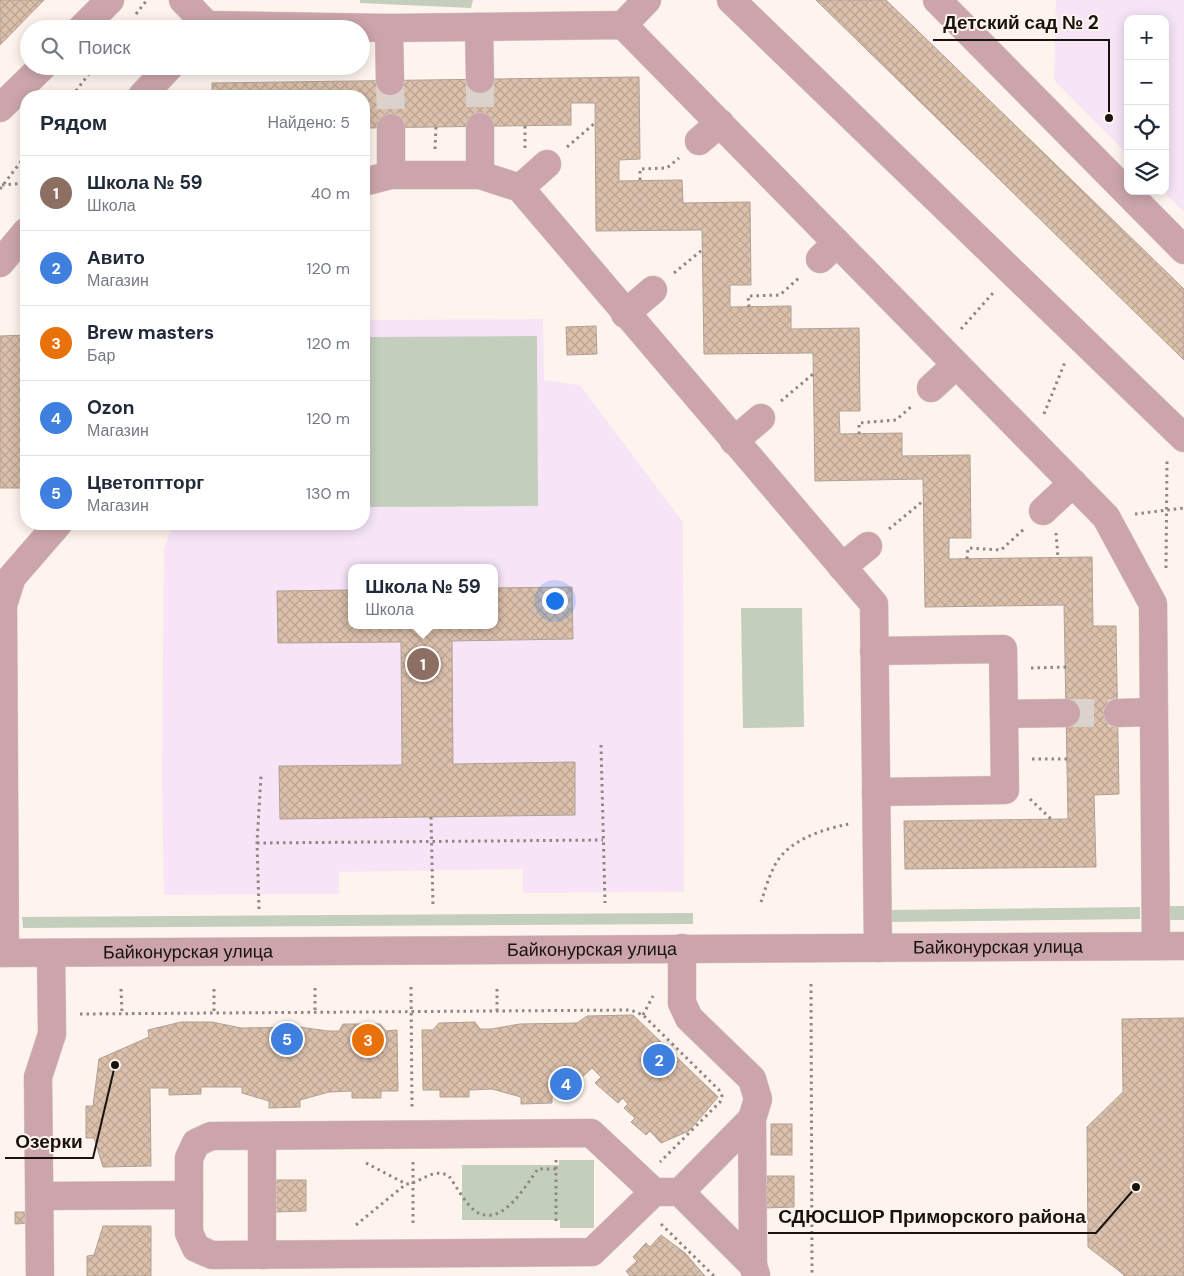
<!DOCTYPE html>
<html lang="ru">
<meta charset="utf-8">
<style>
:root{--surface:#fff;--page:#f6f6f7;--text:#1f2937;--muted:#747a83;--line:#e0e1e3;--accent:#ea580c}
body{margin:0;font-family:"DM Sans",sans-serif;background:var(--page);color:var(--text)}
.controls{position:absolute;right:15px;top:15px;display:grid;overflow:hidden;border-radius:10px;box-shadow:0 2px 12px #0003}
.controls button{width:45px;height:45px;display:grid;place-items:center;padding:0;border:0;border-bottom:1px solid var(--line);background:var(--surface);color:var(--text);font:25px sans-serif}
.you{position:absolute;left:554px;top:600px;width:18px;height:18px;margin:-12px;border:4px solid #fff;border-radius:50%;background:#1a73e8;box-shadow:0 0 0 8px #1a73e833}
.badge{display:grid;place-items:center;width:32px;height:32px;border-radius:50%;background:var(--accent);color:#fff;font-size:16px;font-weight:700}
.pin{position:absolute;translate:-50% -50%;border:2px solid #fff;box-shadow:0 1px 5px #0006}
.popup{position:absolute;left:348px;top:564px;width:150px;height:65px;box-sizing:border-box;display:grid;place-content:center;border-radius:10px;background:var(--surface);filter:drop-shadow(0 1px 4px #0005);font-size:16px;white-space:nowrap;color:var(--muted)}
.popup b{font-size:19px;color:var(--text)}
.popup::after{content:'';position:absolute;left:50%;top:100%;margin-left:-10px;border:10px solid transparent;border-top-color:var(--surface)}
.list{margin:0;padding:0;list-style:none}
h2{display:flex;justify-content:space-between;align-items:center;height:65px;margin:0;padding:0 20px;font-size:21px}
h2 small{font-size:16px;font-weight:400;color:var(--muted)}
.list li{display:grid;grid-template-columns:32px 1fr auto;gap:15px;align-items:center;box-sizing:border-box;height:75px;padding:0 20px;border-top:1px solid var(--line)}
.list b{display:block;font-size:19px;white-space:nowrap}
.list p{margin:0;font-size:16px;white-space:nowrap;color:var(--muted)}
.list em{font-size:16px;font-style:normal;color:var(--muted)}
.icon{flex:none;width:28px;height:28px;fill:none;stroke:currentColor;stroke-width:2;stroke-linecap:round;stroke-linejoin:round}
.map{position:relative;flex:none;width:1184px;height:1276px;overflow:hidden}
.search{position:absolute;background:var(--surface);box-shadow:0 2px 12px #0003;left:20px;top:20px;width:350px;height:55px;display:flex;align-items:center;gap:12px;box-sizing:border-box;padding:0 18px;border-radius:28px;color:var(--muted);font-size:19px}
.panel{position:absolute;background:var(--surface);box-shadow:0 2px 12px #0003;left:20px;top:90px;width:350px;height:440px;border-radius:20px}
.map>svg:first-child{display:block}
.education{fill:#f7e5f7;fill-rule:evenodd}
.green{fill:#c3cebd}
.building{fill:url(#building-cross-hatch);stroke:#b0a195}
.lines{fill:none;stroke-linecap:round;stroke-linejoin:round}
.minor-tunnel{stroke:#dcd2cc;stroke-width:28;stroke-dasharray:28 14;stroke-linecap:butt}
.minor-casing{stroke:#d9d0c9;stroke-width:29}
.path{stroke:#8f8782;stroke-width:3;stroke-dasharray:2.5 4;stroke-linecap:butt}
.minor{stroke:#cca5ac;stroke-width:28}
.labels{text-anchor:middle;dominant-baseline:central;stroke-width:4;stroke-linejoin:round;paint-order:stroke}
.street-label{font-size:18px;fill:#18130f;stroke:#fef4ed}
.leader{fill:none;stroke:#18130f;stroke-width:2}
.callout-dot{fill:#18130f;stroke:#fef4ed;stroke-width:2}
.callout-label{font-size:19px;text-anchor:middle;font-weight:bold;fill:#18130f;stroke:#fef4ed;stroke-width:4;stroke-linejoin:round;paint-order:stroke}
</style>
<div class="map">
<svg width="1184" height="1276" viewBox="0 0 1184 1276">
<defs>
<pattern id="building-cross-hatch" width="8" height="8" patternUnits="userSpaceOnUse" patternTransform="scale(1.25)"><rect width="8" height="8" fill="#dbc0ab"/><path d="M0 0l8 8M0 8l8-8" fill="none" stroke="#bba492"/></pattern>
</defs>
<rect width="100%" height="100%" fill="#fef4ed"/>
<!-- education -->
<g class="education">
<polygon points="1056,0 1184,0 1184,212 1163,191 1165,191 1165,19 1128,19 1128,155 1054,80"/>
<path d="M543,319L544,380L580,385L683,522L684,892L523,893V869L339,872V894L164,895L162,779L164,548L173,524H364V320ZM352,568H494V625H352Z"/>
</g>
<!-- green -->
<g class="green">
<polygon points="360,0 473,0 471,8 360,3"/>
<polygon points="537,336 538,506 364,507 364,337"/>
<polygon points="741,608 802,608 804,727 743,728"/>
<rect x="1165" y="906" width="19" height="14"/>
<polygon points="1140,907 1140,919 888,922 887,910"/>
<polygon points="693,913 693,924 23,928 22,917"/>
<polygon points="559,1160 594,1160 594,1228 560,1228 560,1220 462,1220 462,1165 559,1165"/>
</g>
<!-- building -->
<g class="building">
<polygon points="0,0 44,0 0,45"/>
<polygon points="816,0 886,0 1184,289 1184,360"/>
<polygon points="639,77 640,159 619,160 619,181 682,180 683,203 750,202 751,285 730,285 730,307 791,306 791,329 859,328 860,411 839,411 840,434 902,433 902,456 970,455 971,538 949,538 949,559 1092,557 1093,626 1116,626 1119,794 1094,795 1096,867 905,869 904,821 1068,819 1064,605 925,607 923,479 815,481 813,353 704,354 702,230 596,231 595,103 571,103 571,125 364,128 364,96 212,96 212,83"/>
<polygon points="596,326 597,354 567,355 566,327"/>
<polygon points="26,335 26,383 21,383 21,405 26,405 26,488 0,488 0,336"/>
<polygon points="572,587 573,639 452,641 453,764 575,762 575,815 280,819 279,766 402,765 401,642 278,643 277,591 352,590 352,625 494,625 494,588"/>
<polygon points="633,1015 718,1097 689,1131 661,1143 650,1131 646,1135 631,1122 635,1118 624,1108 628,1104 623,1098 618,1103 595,1083 601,1077 592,1068 578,1081 579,1087 552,1096 552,1103 521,1104 521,1097 492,1089 469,1090 469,1097 440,1097 440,1090 423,1090 422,1030 433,1030 439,1023 475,1022 480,1029 491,1029 520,1024 577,1023 587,1016"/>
<polygon points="1184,1018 1184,1276 1124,1276 1123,1274 1088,1247 1087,1127 1123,1092 1122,1019"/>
<polygon points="181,1022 212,1022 241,1028 299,1027 328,1031 339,1031 343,1024 380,1024 386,1031 397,1030 398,1091 381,1091 381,1098 352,1098 352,1091 329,1092 300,1100 300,1107 269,1108 269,1101 242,1093 242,1087 201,1087 201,1094 169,1095 169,1088 150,1088 151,1166 103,1167 94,1138 86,1138 86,1106 93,1106 99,1059 149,1037 148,1030"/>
<rect x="771" y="1124" width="21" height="31"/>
<polygon points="764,1176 794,1176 794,1207 764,1208"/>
<polygon points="275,1180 306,1180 306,1211 275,1212"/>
<polygon points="15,1212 30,1212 30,1223 15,1224"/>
<polygon points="103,1226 151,1226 151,1276 87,1276 87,1256 94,1255"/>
<polygon points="661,1235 685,1253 705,1276 630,1276 626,1271 637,1261 633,1257 646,1243 650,1247"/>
</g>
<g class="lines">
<!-- minor-tunnel -->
<g class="minor-tunnel">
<polyline points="480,79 480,127"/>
<polyline points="390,81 391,128"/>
<polyline points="1066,713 1118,713"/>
</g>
<defs>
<g id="minor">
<polyline points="183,0 207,25"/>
<polyline points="731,0 1184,438"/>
<polyline points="937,0 1184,250"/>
<polyline points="623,25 647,0"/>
<polyline points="479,27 480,79"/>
<polyline points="389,28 390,81"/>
<polyline points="81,29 110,0"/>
<polyline points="204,29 207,25 389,28 623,25 1106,517 1153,604 1156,946"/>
<polyline points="142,96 170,66"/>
<polyline points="0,108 43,66"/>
<polyline points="480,127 480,175"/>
<polyline points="391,128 391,175"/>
<polyline points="699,141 720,123"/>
<polyline points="364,182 391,175 480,175 520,188 874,604 878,948"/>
<polyline points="520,188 547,164"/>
<polyline points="820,259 837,243"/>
<polyline points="0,263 26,232"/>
<polyline points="625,314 653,290"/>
<polyline points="931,388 956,365"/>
<polyline points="734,441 761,418"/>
<polyline points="1043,511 1073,483"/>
<polyline points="842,567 868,546"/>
<polyline points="874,651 1003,649 1005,790 876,792"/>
<polyline points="1118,713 1153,712"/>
<polyline points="1004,714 1066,713"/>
<polyline points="682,948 682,1003 689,1018 752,1079 758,1099 752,1119 753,1265 756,1275"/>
<path id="s1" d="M0,953L1184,946"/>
<polyline points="5,953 3,605 12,577 58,524"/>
<polyline points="262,1136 262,1255"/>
<polyline points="654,1192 592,1252 212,1255 196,1248 189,1233 189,1158 196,1143 211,1136 591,1133 654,1192 680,1192 753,1265"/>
<polyline points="680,1192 752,1119"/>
<polyline points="40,1196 189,1195"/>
<polyline points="40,1276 38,1077 52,1034 51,953"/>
</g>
</defs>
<!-- minor casing -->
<use href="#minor" class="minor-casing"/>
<!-- path -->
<g class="path">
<polyline points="136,14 147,0"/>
<polyline points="127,29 171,27"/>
<polyline points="72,96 95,66"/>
<polyline points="567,147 595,123"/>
<polyline points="525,148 525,126"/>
<polyline points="435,149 436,127"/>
<polyline points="640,180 640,169 667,168 679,158"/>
<polyline points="2,185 26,183"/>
<polyline points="0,189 26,155"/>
<polyline points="674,273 702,250"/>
<polyline points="749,307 748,296 780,295 801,276"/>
<polyline points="961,329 993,293"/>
<polyline points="781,401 813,374"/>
<polyline points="1044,414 1065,362"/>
<polyline points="859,434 859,423 896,420 912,406"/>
<polyline points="1135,514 1184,508"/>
<polyline points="889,529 923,501"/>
<polyline points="1056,533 1058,558"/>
<polyline points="967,559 968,548 1001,550 1024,529"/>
<polyline points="1166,568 1167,460"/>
<polyline points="1031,668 1066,667"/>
<polyline points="601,745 605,903"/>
<polyline points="1032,759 1067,759"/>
<polyline points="1030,799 1051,819"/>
<polyline points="431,817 433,906"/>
<polyline points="257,843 603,840"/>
<path d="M761,902C765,890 769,876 775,865C788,840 823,829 849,824"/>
<polyline points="259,909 257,843 261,776"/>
<polyline points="811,984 812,1276"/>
<polyline points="411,987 412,1108"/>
<polyline points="315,988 315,1012"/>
<polyline points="121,989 122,1013"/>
<polyline points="214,989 214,1013"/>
<polyline points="497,1011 497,986"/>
<polyline points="80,1014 631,1010 643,1015 719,1090 722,1096 720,1102 660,1162"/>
<polyline points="643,1015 653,996"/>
<polyline points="556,1160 556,1224"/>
<polyline points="413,1162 413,1225"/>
<path d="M366,1163L406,1184C422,1183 432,1167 449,1176C456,1186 465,1203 475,1211C502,1229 525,1186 538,1169H556"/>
<polyline points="661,1224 714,1276"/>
<polyline points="356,1225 406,1184"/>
</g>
<!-- minor -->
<use href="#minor" class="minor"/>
</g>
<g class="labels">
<!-- street labels -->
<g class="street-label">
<text stroke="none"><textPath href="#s1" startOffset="998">Байконурская улица</textPath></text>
<text stroke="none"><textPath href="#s1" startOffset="592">Байконурская улица</textPath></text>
<text stroke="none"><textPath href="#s1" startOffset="188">Байконурская улица</textPath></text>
</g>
</g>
<!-- callouts -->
<path class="leader" d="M1109 118L1109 40H933M115 1065L93 1158H5M1136 1187L1096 1233H768"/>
<g class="callout-dot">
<circle cx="1109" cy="118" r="5"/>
<circle cx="115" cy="1065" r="5"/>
<circle cx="1136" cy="1187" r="5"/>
</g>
<g class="callout-label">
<text x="1021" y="29">Детский сад № 2</text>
<text x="49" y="1148">Озерки</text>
<text x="932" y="1223">СДЮСШОР Приморского района</text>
</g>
</svg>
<div class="controls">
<button>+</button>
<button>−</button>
<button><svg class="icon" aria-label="locate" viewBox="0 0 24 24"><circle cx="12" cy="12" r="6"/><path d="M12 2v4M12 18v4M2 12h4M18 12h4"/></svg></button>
<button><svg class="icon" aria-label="layers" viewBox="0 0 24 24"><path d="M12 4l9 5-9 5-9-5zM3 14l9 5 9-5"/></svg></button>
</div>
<div class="you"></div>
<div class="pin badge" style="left:423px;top:664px;background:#8d6e63">1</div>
<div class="popup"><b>Школа № 59</b>Школа</div>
<div class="pin badge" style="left:659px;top:1060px;background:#3f7fe0">2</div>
<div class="pin badge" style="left:368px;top:1040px;background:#e8710a">3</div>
<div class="pin badge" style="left:566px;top:1084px;background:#3f7fe0">4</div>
<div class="pin badge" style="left:287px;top:1039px;background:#3f7fe0">5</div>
<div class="search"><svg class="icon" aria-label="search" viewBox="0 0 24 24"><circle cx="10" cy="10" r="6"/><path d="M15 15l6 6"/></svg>Поиск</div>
<section class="panel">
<h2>Рядом<small>Найдено: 5</small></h2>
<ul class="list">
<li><span class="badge" style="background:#8d6e63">1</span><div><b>Школа № 59</b><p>Школа</p></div><em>40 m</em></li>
<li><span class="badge" style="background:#3f7fe0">2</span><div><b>Авито</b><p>Магазин</p></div><em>120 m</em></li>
<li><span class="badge" style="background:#e8710a">3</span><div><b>Brew masters</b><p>Бар</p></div><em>120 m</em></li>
<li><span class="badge" style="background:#3f7fe0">4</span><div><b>Ozon</b><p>Магазин</p></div><em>120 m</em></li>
<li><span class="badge" style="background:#3f7fe0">5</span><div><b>Цветоптторг</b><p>Магазин</p></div><em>130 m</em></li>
</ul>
</section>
</div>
